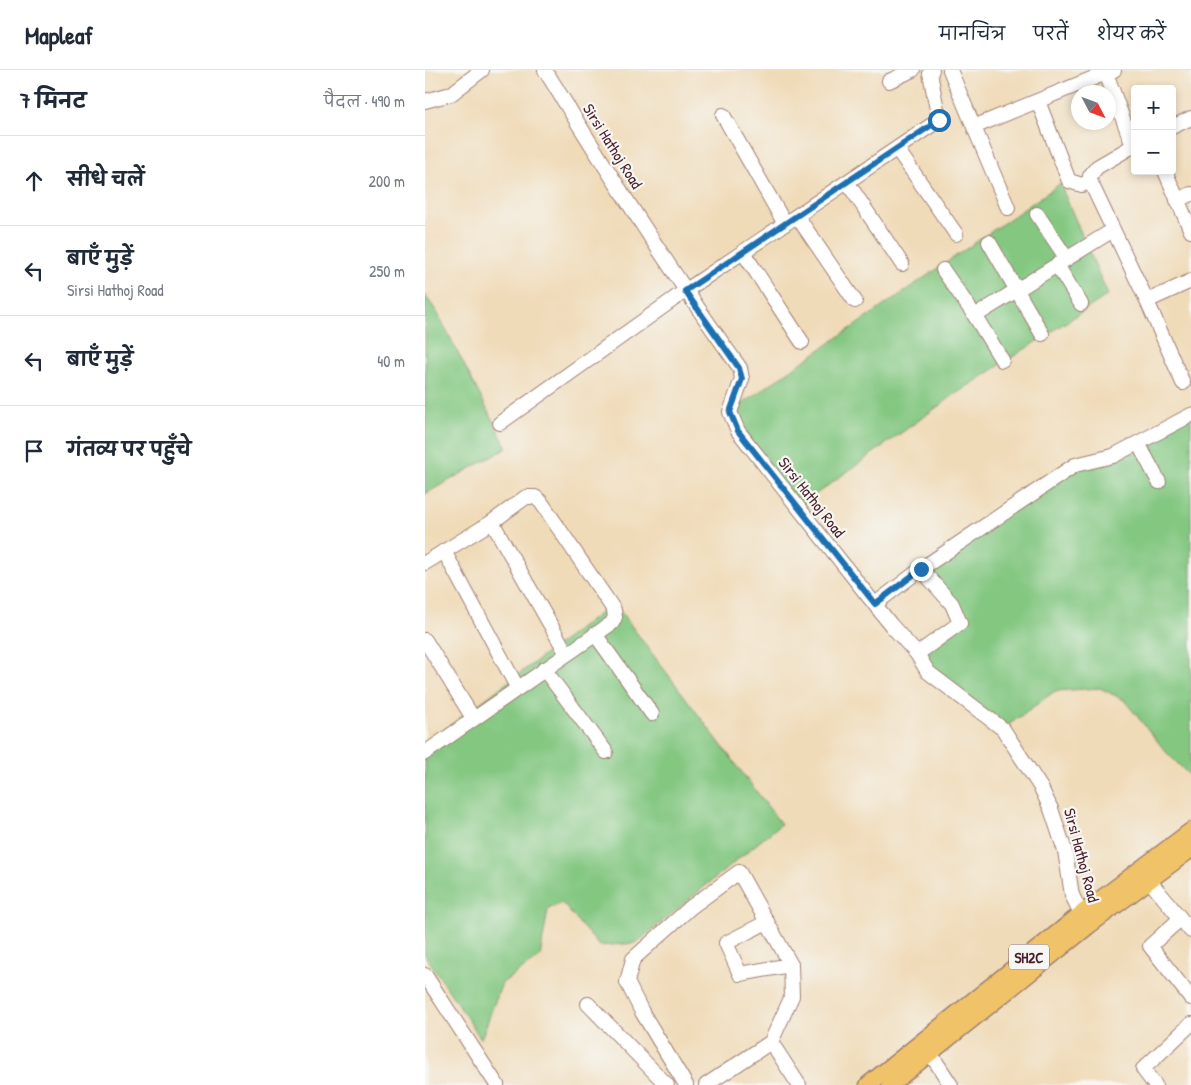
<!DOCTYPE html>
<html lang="hi">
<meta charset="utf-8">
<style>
:root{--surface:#fff;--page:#f6f6f7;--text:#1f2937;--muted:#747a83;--line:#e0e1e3}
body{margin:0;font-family:"Patrick Hand","Playpen Sans Deva",sans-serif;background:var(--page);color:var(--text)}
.controls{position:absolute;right:15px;top:15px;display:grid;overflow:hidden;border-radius:5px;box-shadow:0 2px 8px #0003}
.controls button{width:45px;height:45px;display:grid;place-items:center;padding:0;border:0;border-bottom:1px solid var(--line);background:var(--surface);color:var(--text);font:25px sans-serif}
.compass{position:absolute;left:646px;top:15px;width:45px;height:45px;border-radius:50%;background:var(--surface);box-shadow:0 2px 8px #0003;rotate:131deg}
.stop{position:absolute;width:15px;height:15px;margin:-11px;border:4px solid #1f6fb2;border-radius:50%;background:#fff}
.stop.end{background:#1f6fb2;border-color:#fff;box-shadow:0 1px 5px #0008}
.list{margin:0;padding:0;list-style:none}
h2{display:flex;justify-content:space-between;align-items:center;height:65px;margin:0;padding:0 20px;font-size:21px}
h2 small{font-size:16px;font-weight:400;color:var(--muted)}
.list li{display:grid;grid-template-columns:32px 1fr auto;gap:15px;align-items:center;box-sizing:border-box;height:90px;padding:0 20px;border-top:1px solid var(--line)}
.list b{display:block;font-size:19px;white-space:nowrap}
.list p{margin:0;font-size:16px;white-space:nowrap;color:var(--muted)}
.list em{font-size:16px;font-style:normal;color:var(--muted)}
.icon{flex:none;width:28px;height:28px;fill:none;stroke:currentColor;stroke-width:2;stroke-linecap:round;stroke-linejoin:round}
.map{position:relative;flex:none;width:766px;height:1015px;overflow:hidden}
header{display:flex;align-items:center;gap:30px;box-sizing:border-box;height:70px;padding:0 25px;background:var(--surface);border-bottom:1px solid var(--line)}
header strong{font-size:24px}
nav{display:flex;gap:28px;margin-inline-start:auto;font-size:18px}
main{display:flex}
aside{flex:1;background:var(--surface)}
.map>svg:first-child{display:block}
.green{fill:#83c781;stroke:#667356}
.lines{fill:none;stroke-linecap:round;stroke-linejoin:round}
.minor-casing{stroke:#9d7d72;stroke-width:16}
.major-casing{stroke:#9d7d72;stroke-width:19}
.minor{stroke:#fff;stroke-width:14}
.major{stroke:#f0c369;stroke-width:16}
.route{stroke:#1f6fb2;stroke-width:6}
.labels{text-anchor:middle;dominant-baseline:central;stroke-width:4.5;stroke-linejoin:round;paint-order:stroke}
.shield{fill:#f6f6f2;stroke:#7e6067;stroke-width:1}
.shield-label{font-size:15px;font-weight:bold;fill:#4a1f2b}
.street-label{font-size:16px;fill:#4a1f2b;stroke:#f6f6f2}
</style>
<header>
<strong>Mapleaf</strong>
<nav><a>मानचित्र</a><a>परतें</a><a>शेयर करें</a></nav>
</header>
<main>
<aside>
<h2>7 मिनट<small>पैदल · 490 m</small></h2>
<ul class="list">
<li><svg class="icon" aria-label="ahead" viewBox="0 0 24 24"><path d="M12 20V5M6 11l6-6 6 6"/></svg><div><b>सीधे चलें</b></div><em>200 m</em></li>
<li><svg class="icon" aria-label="left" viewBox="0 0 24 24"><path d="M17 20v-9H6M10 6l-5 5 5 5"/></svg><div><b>बाएँ मुड़ें</b><p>Sirsi Hathoj Road</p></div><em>250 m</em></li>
<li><svg class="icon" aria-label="left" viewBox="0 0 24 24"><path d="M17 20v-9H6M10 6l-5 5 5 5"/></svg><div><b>बाएँ मुड़ें</b></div><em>40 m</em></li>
<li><svg class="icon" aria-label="arrive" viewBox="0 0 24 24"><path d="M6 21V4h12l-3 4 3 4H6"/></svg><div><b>गंतव्य पर पहुँचे</b></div></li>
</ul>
</aside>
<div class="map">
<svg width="766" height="1015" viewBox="0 0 766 1015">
<rect width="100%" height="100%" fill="#f6f6f2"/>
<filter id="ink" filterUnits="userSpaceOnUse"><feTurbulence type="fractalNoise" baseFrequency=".02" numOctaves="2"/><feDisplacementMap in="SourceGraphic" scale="10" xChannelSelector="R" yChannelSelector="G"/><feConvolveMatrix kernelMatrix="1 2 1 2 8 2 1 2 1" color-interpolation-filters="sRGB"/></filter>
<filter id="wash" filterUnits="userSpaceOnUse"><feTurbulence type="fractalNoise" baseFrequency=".0096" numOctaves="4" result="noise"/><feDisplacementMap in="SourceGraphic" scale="20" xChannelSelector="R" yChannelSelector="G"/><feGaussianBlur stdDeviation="1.12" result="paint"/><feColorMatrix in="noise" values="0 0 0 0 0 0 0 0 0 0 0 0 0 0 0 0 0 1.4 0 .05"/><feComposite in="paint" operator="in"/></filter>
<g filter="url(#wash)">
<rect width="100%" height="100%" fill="#f0dbb9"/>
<!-- green -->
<g class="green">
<polygon points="635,114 683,225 529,325 373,437 305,342"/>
<polygon points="0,225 12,242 82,378 0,424"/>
<polygon points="766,346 766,707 742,683 699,630 675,618 630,621 578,659 492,584 535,553 496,499 650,395"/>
<polygon points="189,533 356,754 211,873 174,876 137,833 123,839 115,887 77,913 56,969 0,885 0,674"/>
</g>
</g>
<g filter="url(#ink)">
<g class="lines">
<defs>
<g id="minor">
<path d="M120,0C182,101 245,201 315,298L317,309L305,342L313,361L466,555L492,584L503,602L578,659L616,718L626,739L640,781L647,825L661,854"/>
<polyline points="525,0 583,138"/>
<polyline points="689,0 681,3 708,76 672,97 665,106 665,111 722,231 766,211"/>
<polyline points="464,11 488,0"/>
<polyline points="0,31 26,24 57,0"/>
<polyline points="613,31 644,111 657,115 665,111"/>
<polyline points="298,45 360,154"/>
<polyline points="551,56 681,3"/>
<polyline points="747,57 766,48"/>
<polyline points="472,79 531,164"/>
<polyline points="740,101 766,161"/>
<polyline points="422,112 477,194"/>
<polyline points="752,130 766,124"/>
<polyline points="612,144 642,189"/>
<polyline points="372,146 430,231"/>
<polyline points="564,172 617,264"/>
<polyline points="318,182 377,272"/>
<polyline points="632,195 656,234"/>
<polyline points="518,200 550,246"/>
<polyline points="722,231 758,313"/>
<polyline points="577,290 550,246 688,160"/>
<polyline points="75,353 260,221 514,50 505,3 507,0"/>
<polyline points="713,373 734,412"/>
<polyline points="67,452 142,584"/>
<polyline points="19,481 92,617"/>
<polyline points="0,493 67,452 101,427 110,427 116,432 189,540 190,547 187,553 0,683"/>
<polyline points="450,534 496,499 650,395 688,386 766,345"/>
<polyline points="170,564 227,644"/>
<polyline points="0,570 48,648"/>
<polyline points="492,584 535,553 527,534 496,499"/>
<polyline points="119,599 181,682"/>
<polyline points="718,803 766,861"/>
<polyline points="755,849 725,876 766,928"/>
<polyline points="342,852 301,873 315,904 366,895"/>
<polyline points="0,905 72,1015"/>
<polyline points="163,934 242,1015"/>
<polyline points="346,972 374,1015"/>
<polyline points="505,983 526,1015"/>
<polyline points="261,1015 217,942 202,912 208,889 266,837 314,802 366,895 367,926 346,972 281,1015"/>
<polyline points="730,1015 718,999 766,954"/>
</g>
<g id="major">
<polyline points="443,1015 655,845 766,761"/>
<polyline points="465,1015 663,856 766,779"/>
</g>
</defs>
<!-- minor casing -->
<use href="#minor" class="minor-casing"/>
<!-- major casing -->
<use href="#major" class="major-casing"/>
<!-- minor -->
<use href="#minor" class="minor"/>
<!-- major -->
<use href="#major" class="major"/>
</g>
</g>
<g class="lines" filter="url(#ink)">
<!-- route -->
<polyline class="route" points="496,499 450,534 313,361 305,342 317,309 314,298 260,221 514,50"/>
</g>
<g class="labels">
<!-- shield labels -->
<rect class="shield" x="584" y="874.5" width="40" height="25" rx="4"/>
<g class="shield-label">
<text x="604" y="887">SH2C</text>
</g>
<!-- street labels -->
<g class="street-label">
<text transform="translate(188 76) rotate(58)">Sirsi Hathoj Road</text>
<text transform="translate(387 427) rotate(52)">Sirsi Hathoj Road</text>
<text transform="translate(657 785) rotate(75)">Sirsi Hathoj Road</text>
</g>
</g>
</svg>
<div class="controls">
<button>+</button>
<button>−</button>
</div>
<svg class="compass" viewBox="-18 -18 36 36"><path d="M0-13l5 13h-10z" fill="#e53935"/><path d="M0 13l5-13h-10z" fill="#747a83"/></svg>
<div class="stop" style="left:514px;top:50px"></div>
<div class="stop end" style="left:496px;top:499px"></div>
</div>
</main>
